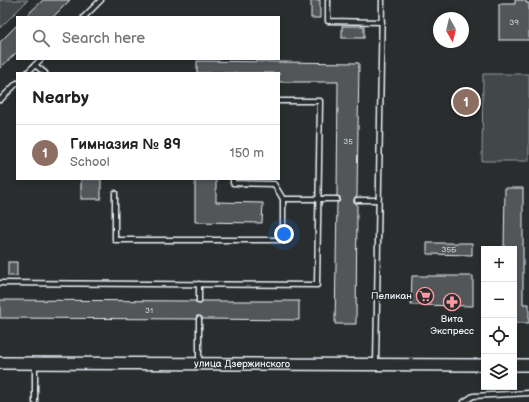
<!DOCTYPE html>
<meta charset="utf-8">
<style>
:root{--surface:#fff;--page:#f6f6f6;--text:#222;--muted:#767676;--line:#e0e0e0;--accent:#b45309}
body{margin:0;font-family:"Balsamiq Sans",sans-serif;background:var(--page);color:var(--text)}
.controls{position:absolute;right:12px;bottom:12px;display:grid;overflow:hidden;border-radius:0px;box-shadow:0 2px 6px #0003}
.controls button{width:36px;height:36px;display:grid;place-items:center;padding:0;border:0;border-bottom:1px solid var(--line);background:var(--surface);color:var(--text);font:20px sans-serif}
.compass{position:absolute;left:433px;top:12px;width:36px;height:36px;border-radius:50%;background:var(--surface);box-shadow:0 2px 6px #0003;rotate:172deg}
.you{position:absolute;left:284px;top:234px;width:14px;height:14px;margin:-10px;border:3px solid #fff;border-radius:50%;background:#1a73e8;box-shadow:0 0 0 6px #1a73e833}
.badge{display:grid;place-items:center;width:26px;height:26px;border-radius:50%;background:var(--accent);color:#fff;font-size:13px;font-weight:700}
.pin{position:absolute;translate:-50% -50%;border:2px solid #fff;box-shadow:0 1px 4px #0006}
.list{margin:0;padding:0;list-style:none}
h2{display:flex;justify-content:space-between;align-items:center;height:52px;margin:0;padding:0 16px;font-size:17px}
h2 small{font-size:13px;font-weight:400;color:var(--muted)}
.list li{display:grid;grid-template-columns:26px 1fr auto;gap:12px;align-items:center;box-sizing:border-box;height:56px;padding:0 16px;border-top:1px solid var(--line)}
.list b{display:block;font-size:15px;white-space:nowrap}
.list p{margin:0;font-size:13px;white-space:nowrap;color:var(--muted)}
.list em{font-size:13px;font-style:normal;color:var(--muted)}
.icon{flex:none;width:22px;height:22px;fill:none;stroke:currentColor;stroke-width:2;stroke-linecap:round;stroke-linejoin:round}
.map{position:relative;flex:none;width:529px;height:402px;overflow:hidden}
.search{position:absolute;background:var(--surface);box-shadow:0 2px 6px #0003;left:16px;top:16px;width:264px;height:44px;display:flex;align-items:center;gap:10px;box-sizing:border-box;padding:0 14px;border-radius:0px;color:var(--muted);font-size:15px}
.panel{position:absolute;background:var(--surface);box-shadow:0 2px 6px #0003;left:16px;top:72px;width:264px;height:108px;border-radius:0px}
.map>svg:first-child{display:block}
.green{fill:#424648;stroke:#959ca0}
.building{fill:#535759;stroke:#e8f1f8}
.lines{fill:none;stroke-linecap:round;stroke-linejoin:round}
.service-casing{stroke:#e8f1f8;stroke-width:7}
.secondary-casing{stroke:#e8f1f8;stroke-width:14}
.service{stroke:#2a2d2e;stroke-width:4}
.secondary{stroke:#2a2d2e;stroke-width:11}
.labels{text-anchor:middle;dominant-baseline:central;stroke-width:4;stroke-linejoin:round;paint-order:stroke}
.number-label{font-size:8px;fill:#c3cad0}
.poi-label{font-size:10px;fill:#e8f1f8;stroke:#2a2d2e;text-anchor:end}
.street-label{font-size:10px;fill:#e8f1f8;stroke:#2a2d2e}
</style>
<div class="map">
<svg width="529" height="402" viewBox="0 0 529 402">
<rect width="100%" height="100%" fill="#2a2d2e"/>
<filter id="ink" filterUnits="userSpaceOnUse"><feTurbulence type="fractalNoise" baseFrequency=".025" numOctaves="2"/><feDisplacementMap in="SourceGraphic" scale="8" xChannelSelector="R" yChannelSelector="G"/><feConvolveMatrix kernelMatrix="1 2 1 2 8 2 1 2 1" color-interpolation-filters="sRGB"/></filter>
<g filter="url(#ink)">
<!-- green -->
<g class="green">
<polygon points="0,0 28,0 0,28"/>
<polygon points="483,74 529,74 529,161 482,161"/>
</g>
<!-- building -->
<g class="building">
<polygon points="43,0 70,0 53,17 25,17"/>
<rect x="311" y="0" width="9" height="18"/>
<polygon points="515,0 526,0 526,3 529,3 529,40 499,40 499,4 515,4"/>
<polygon points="17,25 17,52 0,68 0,42"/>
<rect x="342" y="26" width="22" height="12"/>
<polygon points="197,61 359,63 357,196 355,197 354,200 354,202 357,204 356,324 335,324 337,202 339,202 340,199 340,197 337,196 338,82 279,82 279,73 197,73"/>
<rect x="81" y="179" width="20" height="20"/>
<polygon points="195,179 216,179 216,202 263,203 262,223 195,222"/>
<polygon points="505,188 523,188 523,304 529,304 529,323 514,323 514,249 504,249"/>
<polygon points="427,243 472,243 472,255 427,254"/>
<rect x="8" y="262" width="9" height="14"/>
<polygon points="412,276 473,276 473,306 411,305"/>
<polygon points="0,300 196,301 196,303 199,304 201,304 202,301 299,301 299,320 202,319 202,317 199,316 197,316 196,319 0,318"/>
</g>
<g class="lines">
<defs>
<g id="service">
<polyline points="328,0 328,21 382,22"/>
<polyline points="84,17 101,0"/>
<polyline points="35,65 45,73"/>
<polyline points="27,73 41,59"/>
<polyline points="0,100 17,83"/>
<polyline points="115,193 115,240 283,240 283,199 274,184 233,183 233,179"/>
<polyline points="283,199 337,199"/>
<polyline points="357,200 378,200"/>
<polyline points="0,283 317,285 320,101 279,101"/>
<polyline points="199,301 199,284"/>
<polyline points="35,363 35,402"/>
<polyline points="199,363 199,319"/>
<polyline points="376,364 382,0"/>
<polyline points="464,402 473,396 529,393"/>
</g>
<g id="secondary">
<path id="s1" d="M0,363L484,365"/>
<polyline points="514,365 529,365"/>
</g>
</defs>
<!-- service casing -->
<use href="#service" class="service-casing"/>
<!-- secondary casing -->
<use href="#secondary" class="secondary-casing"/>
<!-- service -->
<use href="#service" class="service"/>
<!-- secondary -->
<use href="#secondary" class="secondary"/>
</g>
</g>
<!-- icons -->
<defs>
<symbol id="supermarket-ring" viewBox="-11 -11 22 22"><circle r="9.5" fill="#2a2d2e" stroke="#ff9aa2" stroke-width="1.5"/><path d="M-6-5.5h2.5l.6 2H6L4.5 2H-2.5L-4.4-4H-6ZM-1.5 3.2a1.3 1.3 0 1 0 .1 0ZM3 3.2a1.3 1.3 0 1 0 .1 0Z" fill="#ff9aa2"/></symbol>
<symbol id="pharmacy-ring" viewBox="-11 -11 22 22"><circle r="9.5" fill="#2a2d2e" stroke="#ff9aa2" stroke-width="1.5"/><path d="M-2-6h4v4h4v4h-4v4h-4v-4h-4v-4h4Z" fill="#ff9aa2"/></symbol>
</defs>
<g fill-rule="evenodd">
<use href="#supermarket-ring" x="415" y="286" width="20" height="20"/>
<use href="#pharmacy-ring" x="442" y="292" width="20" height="20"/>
</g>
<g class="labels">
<!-- number labels -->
<g class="number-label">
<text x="514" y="22">39</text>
<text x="348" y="141">35</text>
<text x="449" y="249">35Б</text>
<text x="149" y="310">31</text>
</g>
<!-- poi labels -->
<g class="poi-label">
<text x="412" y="296">Пеликан</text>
<text x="452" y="319" text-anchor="middle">Вита<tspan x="452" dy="12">Экспресс</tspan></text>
</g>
<!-- street labels -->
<g class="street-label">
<text stroke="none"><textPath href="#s1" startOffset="242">улица Дзержинского</textPath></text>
</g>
</g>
</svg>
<div class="controls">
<button>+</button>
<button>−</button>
<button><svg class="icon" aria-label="locate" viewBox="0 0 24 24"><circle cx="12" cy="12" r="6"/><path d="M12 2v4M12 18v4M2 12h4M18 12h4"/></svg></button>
<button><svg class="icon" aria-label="layers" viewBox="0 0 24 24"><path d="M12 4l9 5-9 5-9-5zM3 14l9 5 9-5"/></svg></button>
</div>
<svg class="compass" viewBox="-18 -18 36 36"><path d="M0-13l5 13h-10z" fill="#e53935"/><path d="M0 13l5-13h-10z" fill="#767676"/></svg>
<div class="you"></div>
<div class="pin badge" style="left:466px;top:102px;background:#8d6e63">1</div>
<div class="search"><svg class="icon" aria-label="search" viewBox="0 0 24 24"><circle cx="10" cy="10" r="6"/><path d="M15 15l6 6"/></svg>Search here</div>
<section class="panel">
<h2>Nearby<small></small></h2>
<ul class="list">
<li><span class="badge" style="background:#8d6e63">1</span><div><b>Гимназия № 89</b><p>School</p></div><em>150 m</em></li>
</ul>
</section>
</div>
